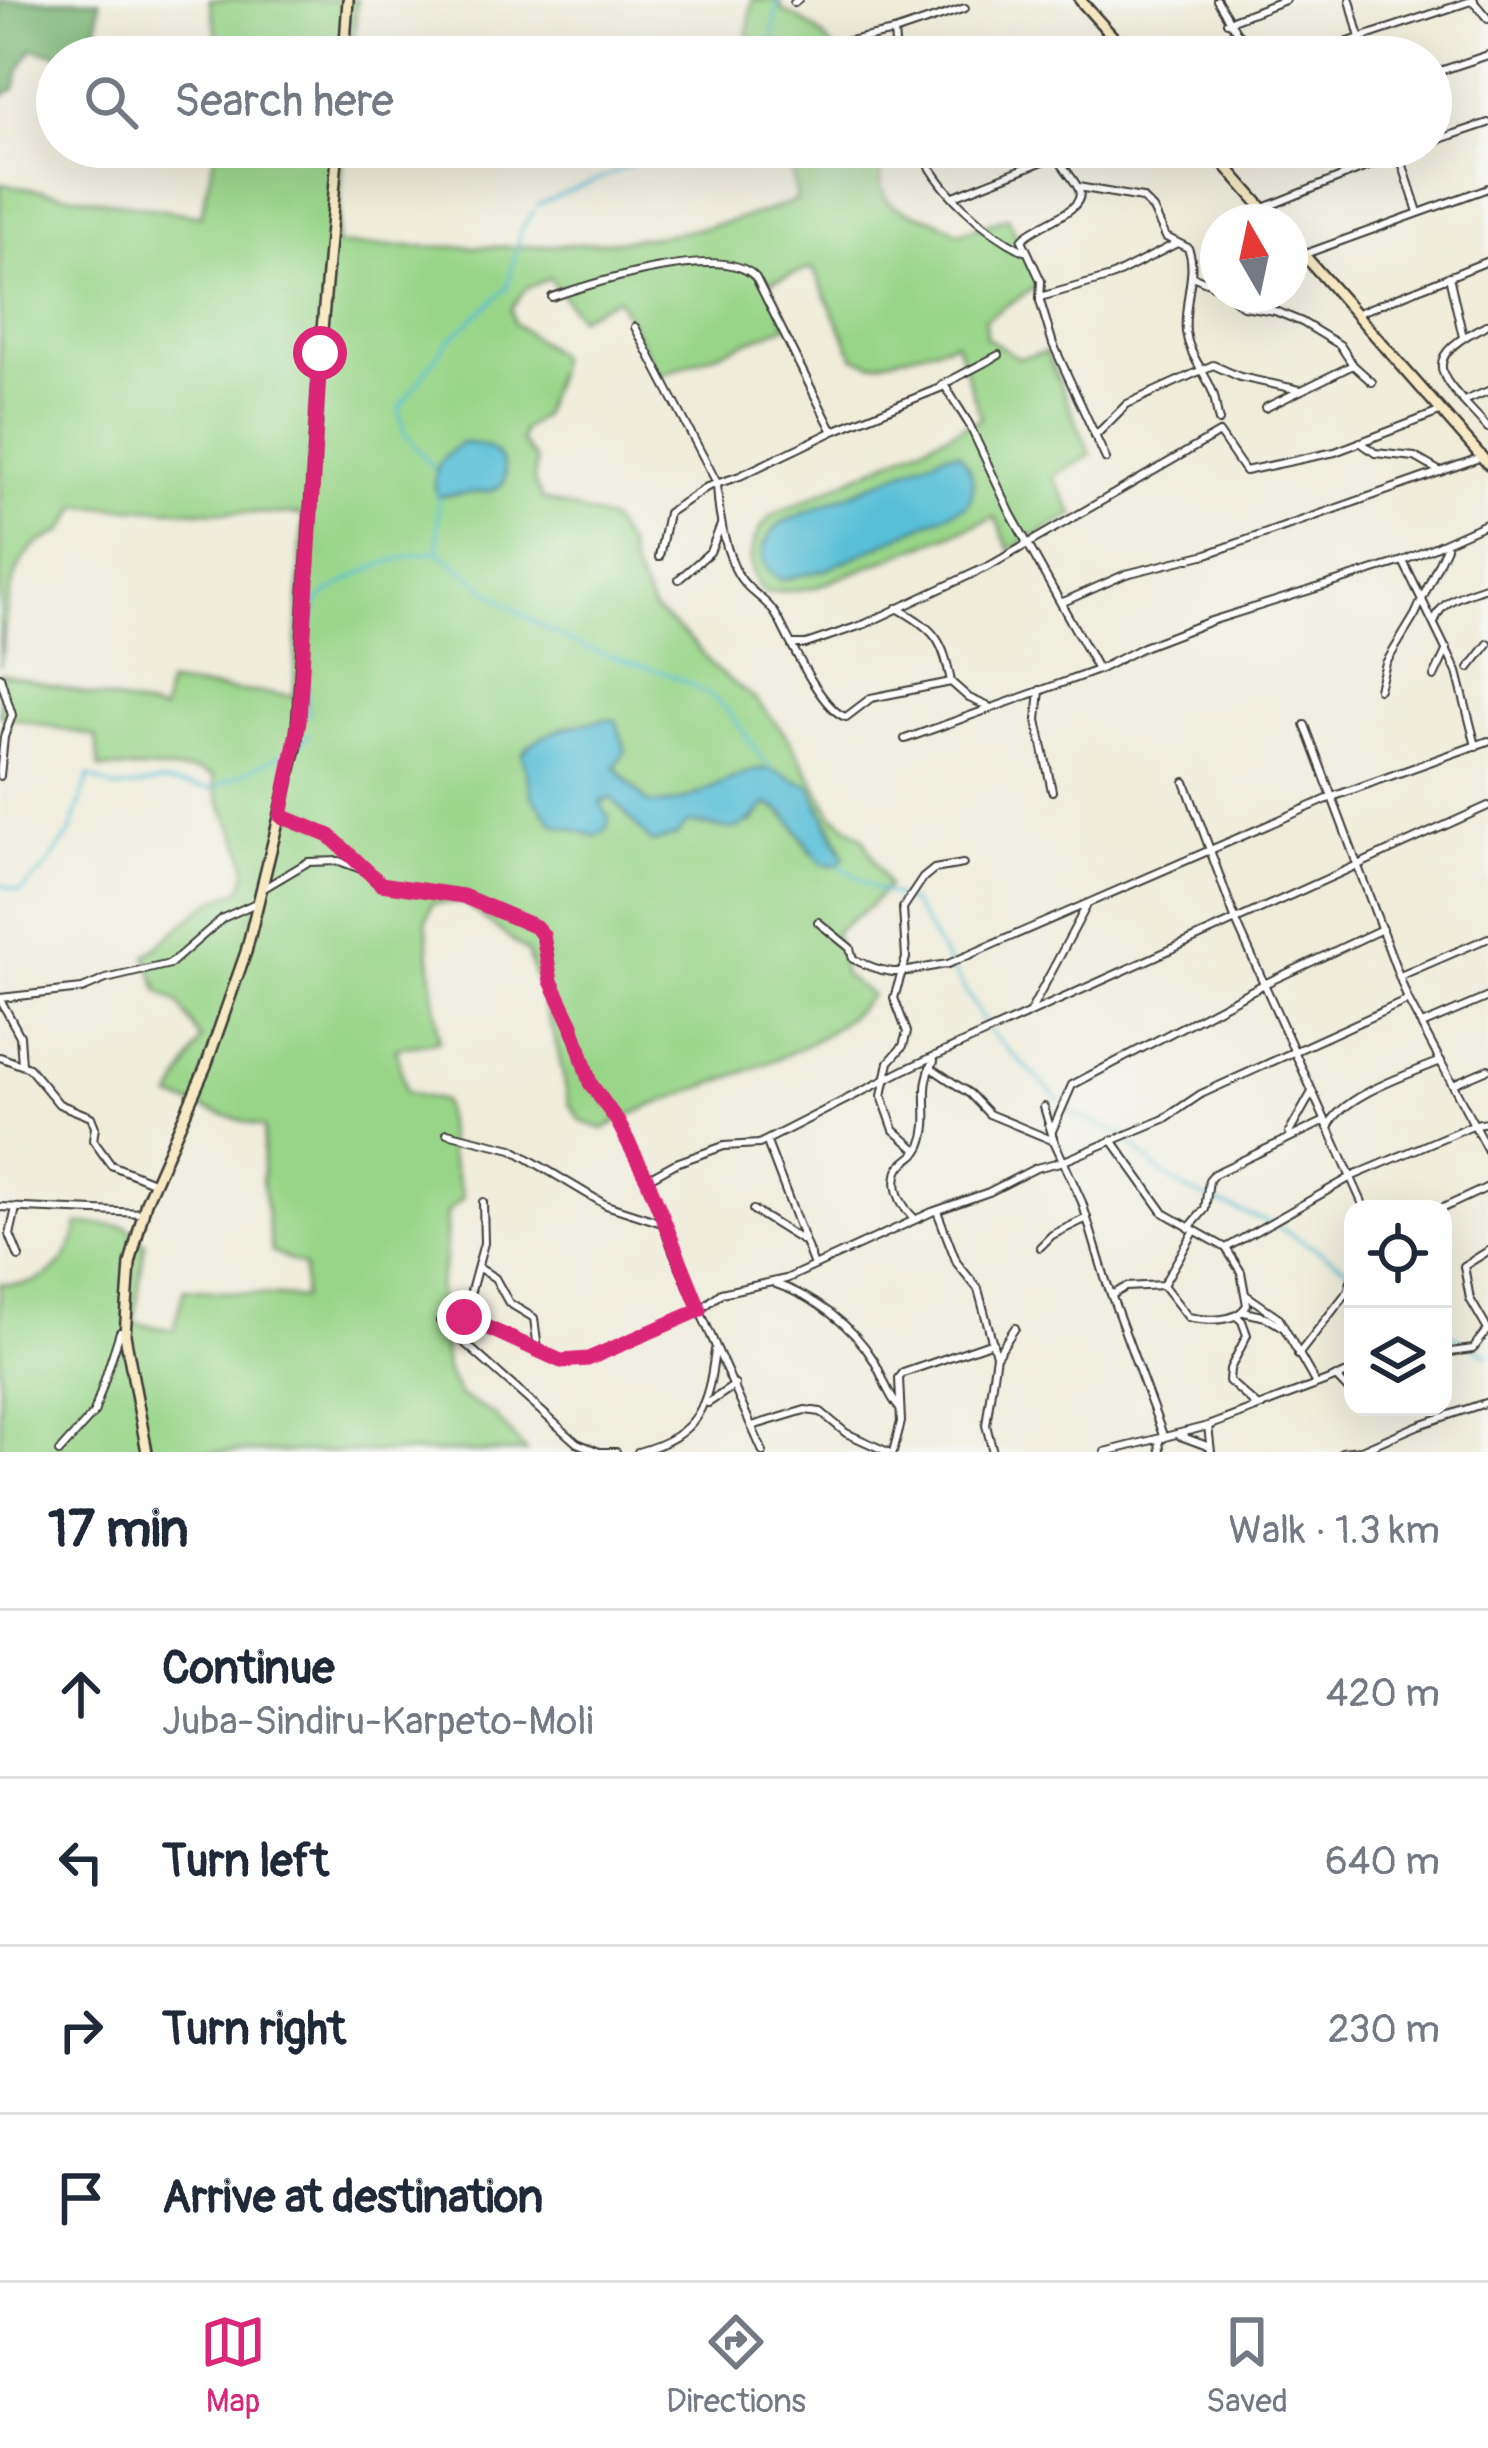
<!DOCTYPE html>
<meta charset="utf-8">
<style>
:root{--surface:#fff;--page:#f2f2f3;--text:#1f2937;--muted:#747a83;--line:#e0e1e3;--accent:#db2777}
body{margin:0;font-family:Pangolin,sans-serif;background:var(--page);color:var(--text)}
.controls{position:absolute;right:36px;bottom:36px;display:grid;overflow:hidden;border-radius:24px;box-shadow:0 12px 48px #0002}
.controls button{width:108px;height:108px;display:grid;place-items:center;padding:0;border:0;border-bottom:3px solid var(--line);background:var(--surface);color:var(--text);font:60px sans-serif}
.compass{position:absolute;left:1200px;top:204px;width:108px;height:108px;border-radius:50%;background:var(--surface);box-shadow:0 12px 48px #0002;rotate:351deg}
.stop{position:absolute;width:36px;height:36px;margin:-27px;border:9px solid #db2777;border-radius:50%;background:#fff}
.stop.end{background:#db2777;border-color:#fff;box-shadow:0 3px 12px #0008}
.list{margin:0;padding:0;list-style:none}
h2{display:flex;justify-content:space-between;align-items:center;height:156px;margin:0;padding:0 48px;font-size:51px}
h2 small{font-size:39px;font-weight:400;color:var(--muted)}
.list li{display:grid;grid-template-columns:78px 1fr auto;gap:36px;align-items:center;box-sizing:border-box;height:168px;padding:0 48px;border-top:3px solid var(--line)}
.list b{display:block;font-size:45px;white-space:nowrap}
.list p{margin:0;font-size:39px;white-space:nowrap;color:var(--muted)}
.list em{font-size:39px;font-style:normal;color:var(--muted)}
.icon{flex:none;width:66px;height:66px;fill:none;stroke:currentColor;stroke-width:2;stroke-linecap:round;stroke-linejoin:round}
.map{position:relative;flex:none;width:1488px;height:1452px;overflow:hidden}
.search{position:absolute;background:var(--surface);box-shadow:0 12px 48px #0002;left:36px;right:36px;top:36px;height:132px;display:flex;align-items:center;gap:30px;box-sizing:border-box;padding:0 42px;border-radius:66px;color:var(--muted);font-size:45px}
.sheet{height:828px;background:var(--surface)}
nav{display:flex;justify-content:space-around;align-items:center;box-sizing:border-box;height:168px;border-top:3px solid var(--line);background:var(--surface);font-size:33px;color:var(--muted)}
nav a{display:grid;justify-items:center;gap:6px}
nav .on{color:var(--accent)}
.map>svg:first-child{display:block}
.green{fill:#99d589;stroke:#5a7852;stroke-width:3;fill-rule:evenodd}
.forest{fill:#7ab675;stroke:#4b6948;stroke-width:3}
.water{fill:#59bfd7;stroke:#3a6e7a;stroke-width:3}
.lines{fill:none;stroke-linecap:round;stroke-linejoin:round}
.stream{stroke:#59bfd7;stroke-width:3}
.minor-casing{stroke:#3c3b38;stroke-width:10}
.secondary-casing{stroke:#3c3b38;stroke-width:14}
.minor{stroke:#fff;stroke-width:6}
.secondary{stroke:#f6e9c3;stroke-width:9}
.route{stroke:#db2777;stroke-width:15}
</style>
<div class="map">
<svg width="1488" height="1452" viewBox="0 0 1488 1452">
<rect width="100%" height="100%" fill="#f6f6f2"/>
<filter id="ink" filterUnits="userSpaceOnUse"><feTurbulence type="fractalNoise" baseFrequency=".00833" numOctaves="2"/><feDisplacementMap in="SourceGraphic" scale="24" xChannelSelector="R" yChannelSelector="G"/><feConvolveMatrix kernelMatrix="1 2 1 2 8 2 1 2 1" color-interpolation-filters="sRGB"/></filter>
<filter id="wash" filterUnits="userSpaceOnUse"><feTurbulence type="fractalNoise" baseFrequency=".004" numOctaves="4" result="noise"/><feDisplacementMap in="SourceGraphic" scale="48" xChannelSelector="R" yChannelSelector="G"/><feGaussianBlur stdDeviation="2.7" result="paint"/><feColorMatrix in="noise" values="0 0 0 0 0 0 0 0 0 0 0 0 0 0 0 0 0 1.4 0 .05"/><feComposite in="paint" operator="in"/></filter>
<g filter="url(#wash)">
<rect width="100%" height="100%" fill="#efecda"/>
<!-- green -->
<g class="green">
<polygon points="209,0 357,0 352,57 256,57 256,45 218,39"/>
<path d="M752,0H779L784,12C809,21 824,35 839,57H745Z"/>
<path d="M216,147H344L336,245C489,247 652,257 797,200L787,147H882C872,228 906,198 959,233L1008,217L1039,285L985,319L986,337L1019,358L1046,352L1091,455L1053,476L1074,515L1009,549L995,517L814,588L765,593C742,569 749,536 773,515L981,418L956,342L872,364L854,357L813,268L769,282L787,326L659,376L617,298L578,317L550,278L526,289L511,309L514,323L556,354C560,375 546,395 542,416L523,430L521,441L536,461L534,482L542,499L610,520L627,546L632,567L654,610L692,641L717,671L755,699L788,737L833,815L863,838L888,886L869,907L835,932L844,975L871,995C809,1069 685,1082 603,1129L582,1122L569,1103L556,1043L527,952L464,903H432L426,921L439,1041L396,1048L406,1092L443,1101L450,1156L463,1197L447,1213L445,1261L438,1286L446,1370L460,1396L494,1415L527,1452H0V1283C44,1290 71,1265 78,1224L126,1226L145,1243L134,1323L174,1330L184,1289L303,1298L304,1267L272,1252L262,1179L264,1128L172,1098L201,1039L178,1003L159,991L146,956L210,902L241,890C260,848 217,818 213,776L199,771L99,768L96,737L0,715V673L163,712L167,684L294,696L303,515L78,506C59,546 56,527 32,549C4,577 6,630 0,667V184L201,216ZM604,720L621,758L615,766L648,803C688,809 719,779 756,770C774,765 792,782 810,785L842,849L810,852C798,832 789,812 766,804L752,823C706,830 654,820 612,798L600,803L589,834L554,824L532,796L529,746L564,727Z"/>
</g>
<!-- forest -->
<polygon class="forest" points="0,0 100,0 95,50 66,56 32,49 20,69 15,89 0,97"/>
<!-- water -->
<g class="water">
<path d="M462,443C486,442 510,455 504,483L492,491L437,496C430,470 440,457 462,443Z"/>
<path d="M958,452C971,466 979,487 967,505L828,569L780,580C754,562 761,542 781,523L946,453Z"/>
<path d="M604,720H616L626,751L615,767L648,803C688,809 719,779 756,770C774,765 792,782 810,785L844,858L837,865L823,864C802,845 795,813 767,804C735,841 731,826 688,823L676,836L652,843L612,798L600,802L609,817L607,829L596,836L554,824L532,796L522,753C541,730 576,725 604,720Z"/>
</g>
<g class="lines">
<!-- stream -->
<g class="stream">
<polyline points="770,57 778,0"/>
<polyline points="537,205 630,166 646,147"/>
<polyline points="434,469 404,433 399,409 445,344 507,288 522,228 534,211"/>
<polyline points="438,493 438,549"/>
<path d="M308,630L313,623L317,601C353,574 394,556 438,551C484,588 529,625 584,647C626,664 677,670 713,698C739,717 749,746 771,769"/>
<polyline points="306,659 308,716"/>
<polyline points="299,745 310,734"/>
<polyline points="838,865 874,888 912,903 991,1033 1061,1101"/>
<polyline points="0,884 19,892 44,870 70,833 89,776 116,789 162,782 211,789 291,750"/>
<polyline points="1067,1108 1074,1115 1123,1135 1158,1170 1186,1190 1273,1224 1353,1271"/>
<polyline points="1443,1330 1488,1355"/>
</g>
</g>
</g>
<g filter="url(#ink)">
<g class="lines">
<defs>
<g id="minor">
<polyline points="1217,0 1237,33 1269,57"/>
<polyline points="1350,0 1365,57"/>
<polyline points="1472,0 1488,19"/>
<polyline points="794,3 798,0"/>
<polyline points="1227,22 1285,0"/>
<polyline points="894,32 896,57"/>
<polyline points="839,43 894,32 965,8"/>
<polyline points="1303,57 1474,0"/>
<polyline points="1431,74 1488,55"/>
<polyline points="1431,142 1488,123"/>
<path d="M920,147C937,189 983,231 1024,251"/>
<path d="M1052,147C1058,163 1075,179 1079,190C1087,212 1032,225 1022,240L1041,281L1040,301L1053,344L1106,459"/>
<polyline points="1334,147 1349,161 1364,167"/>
<polyline points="1397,147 1418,212"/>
<path d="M1078,187L1142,198L1153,209L1166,237L1188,248C1198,271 1183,302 1186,332C1189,356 1205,371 1213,393C1216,401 1216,411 1219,421"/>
<polyline points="954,196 1056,156"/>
<polyline points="1264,208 1416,147"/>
<polyline points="1305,254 1488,188"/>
<polyline points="1192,276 1218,287"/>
<polyline points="1449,276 1463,337"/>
<polyline points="1227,294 1243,306 1275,311 1302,322 1340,345 1353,365 1372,382"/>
<path d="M552,297C593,283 726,241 756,278L831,428L836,430L945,386L969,424L1011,514L1098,670"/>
<polyline points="1040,297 1111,277 1177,243"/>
<polyline points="1358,313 1488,261"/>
<path d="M1488,324C1411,362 1444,378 1488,428"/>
<path d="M635,327L717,483C718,509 723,540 733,564C744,593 767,596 779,620C791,643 822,711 846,717L871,698L951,682"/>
<polyline points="942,385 999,355"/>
<polyline points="1464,401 1488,391"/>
<polyline points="1265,408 1353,365"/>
<polyline points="1095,436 1127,404 1213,365 1240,377 1300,390"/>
<polyline points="1360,442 1375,453 1415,457 1441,472"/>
<polyline points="659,557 668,513 707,487 740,476 836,430"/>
<polyline points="1403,561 1457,672 1476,746"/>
<polyline points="679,579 710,552 721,525"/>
<polyline points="1061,603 1126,574 1207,554 1482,457"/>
<path d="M897,608C936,630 943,640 951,682L969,698L987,706"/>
<path d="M1435,621C1441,598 1468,594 1488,586"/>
<polyline points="792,644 806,644 865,624 991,565 1219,433 1245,471 1335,452 1442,411"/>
<polyline points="1469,668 1488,644"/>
<polyline points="0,677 12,715 4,737 0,776"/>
<polyline points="1434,677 1447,649"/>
<polyline points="1379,689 1386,663 1415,615 1446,547"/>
<polyline points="1040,690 1037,720 1052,791"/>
<polyline points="1305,725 1408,1000 1488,1151"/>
<polyline points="905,739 1098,670 1143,647 1211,621 1403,561 1488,523"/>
<polyline points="1185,782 1236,921 1365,1209"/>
<polyline points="281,816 330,835 361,867"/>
<polyline points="264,888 308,862 339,861 364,870 381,884 463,896 536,927 548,951 551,981 571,1025 590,1083 618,1122 647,1179 674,1253 763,1452"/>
<path d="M818,922L850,948L853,959C900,981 901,970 948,964L1332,797L1488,741"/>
<polyline points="1400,976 1488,938"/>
<polyline points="0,998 82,989 106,979 170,964 223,918 256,903"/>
<polyline points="0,999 20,1036 22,1064"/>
<polyline points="1030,1012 1086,907"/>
<polyline points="1422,1025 1488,997"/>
<polyline points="0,1057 29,1068 59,1104 91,1117 95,1127 93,1140 111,1165 155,1183"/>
<polyline points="930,1067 970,1094 989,1114 1054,1141"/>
<polyline points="1453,1084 1488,1069"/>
<polyline points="1044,1107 1054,1141 1082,1202 1105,1278 1164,1438"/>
<path d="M1328,1128C1340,1096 1410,1074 1441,1061"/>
<polyline points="1052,1131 1072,1085 1264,984 1382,929"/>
<polyline points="447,1133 512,1149 606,1205 662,1223"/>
<polyline points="1289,1133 1312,1092"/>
<path d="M1112,1140L1164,1213L1226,1248L1241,1272L1247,1305C1237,1323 1207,1321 1188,1317L1163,1285"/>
<polyline points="768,1145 813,1263"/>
<polyline points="918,1151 894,1130 882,1096 889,1062 903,1046 907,1032 894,998 906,958 903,908 923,878 934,869 963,864"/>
<polyline points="647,1179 676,1163 724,1146 759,1144 904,1070 1488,806"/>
<polyline points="0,1207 143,1213"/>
<polyline points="16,1208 10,1235 19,1257"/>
<polyline points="1441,1209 1488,1187"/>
<polyline points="753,1210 801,1240"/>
<polyline points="937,1211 957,1263 978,1289 996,1355 986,1425 993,1452"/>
<path d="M915,1219C904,1209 893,1192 897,1175C899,1161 916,1158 921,1146C934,1116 917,1091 934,1061"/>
<polyline points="1189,1228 1205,1209 1209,1180 1214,1174 1325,1121"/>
<polyline points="1040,1247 1052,1235 1087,1218"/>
<polyline points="1226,1248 1353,1176 1475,1124 1488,1122"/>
<polyline points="479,1268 495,1278 509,1303 534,1318 538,1350"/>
<path d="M776,1284C814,1297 852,1325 873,1359C884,1377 886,1393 900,1409"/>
<polyline points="1112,1295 1126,1287 1163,1285 1194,1232"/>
<polyline points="1246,1295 1278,1317 1316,1384"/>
<polyline points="1244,1312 1266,1317 1284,1328"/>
<polyline points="1236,1316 1242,1321 1247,1335 1230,1369 1229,1381 1257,1406"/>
<polyline points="464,1317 484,1243 483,1202"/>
<polyline points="440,1321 460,1316 471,1318 561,1361 588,1359 700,1310 721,1293 786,1279 932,1212 989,1192 1036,1168 1064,1161 1164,1119 1201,1094 1408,1000"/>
<polyline points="440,1321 577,1443 599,1452"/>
<polyline points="1488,1330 1470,1299 1464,1266 1488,1251"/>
<polyline points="1443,1353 1473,1349 1488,1330"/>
<polyline points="997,1355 1015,1328"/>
<polyline points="1298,1355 1348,1291 1353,1275"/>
<polyline points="1336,1377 1353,1395"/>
<polyline points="708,1403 735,1385"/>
<polyline points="752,1426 805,1410 821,1412 846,1433 888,1452"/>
<polyline points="1208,1426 1211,1452"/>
<polyline points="1180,1436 1210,1447"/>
<polyline points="1159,1439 1160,1452"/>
<polyline points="59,1452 94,1413 120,1332"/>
<polyline points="601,1452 616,1452"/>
<path d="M638,1452C699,1435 708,1407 715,1350"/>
<polyline points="893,1452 901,1422 899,1378 903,1373 993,1342"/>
<polyline points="1105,1452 1208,1426 1353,1371"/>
<polyline points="1342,1452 1361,1450 1419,1425 1488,1402"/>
</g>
<g id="secondary">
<polyline points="1080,0 1131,57"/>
<polyline points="344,57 348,0"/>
<polyline points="1209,147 1275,222"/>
<polyline points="1290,239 1488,464"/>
<polyline points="147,1452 125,1335 130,1264 146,1202 206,1066 246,952 296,748 320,353 338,147"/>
</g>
</defs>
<!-- minor casing -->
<use href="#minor" class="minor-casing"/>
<!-- secondary casing -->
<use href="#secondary" class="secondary-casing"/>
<!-- minor -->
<use href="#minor" class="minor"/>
<!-- secondary -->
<use href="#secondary" class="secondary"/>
</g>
</g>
<g class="lines" filter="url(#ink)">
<!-- route -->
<polyline class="route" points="320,353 299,721 281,816 330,836 381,884 463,896 536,927 543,935 551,981 572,1025 590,1083 618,1122 647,1179 700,1310 588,1359 561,1361 464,1317"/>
</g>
</svg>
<div class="controls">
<button><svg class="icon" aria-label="locate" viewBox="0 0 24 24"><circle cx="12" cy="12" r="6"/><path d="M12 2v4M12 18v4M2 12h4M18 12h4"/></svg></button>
<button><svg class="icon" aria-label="layers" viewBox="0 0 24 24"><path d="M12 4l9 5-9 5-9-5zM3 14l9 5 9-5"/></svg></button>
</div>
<svg class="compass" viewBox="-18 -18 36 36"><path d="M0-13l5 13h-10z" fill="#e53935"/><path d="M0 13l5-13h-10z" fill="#747a83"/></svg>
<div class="stop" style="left:320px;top:353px"></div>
<div class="stop end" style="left:464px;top:1317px"></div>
<div class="search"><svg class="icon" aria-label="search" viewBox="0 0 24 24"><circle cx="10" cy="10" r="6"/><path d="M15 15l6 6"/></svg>Search here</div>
</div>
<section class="sheet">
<h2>17 min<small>Walk · 1.3 km</small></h2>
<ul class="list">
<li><svg class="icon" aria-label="ahead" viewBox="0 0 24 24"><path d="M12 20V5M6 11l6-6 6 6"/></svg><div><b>Continue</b><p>Juba-Sindiru-Karpeto-Moli</p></div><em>420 m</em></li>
<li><svg class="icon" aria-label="left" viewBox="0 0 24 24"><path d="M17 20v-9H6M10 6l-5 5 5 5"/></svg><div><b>Turn left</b></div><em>640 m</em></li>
<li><svg class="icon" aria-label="right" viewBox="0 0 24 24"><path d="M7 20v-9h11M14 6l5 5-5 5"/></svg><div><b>Turn right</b></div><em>230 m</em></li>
<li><svg class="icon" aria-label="arrive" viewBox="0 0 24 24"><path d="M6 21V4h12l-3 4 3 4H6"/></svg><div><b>Arrive at destination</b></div></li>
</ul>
</section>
<nav>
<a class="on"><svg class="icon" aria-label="map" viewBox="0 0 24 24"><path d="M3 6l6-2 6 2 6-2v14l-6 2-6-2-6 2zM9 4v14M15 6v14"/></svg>Map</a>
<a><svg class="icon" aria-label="directions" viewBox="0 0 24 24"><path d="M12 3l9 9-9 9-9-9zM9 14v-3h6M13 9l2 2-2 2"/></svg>Directions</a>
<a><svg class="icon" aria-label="saved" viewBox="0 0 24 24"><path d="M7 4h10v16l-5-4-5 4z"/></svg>Saved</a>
</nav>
